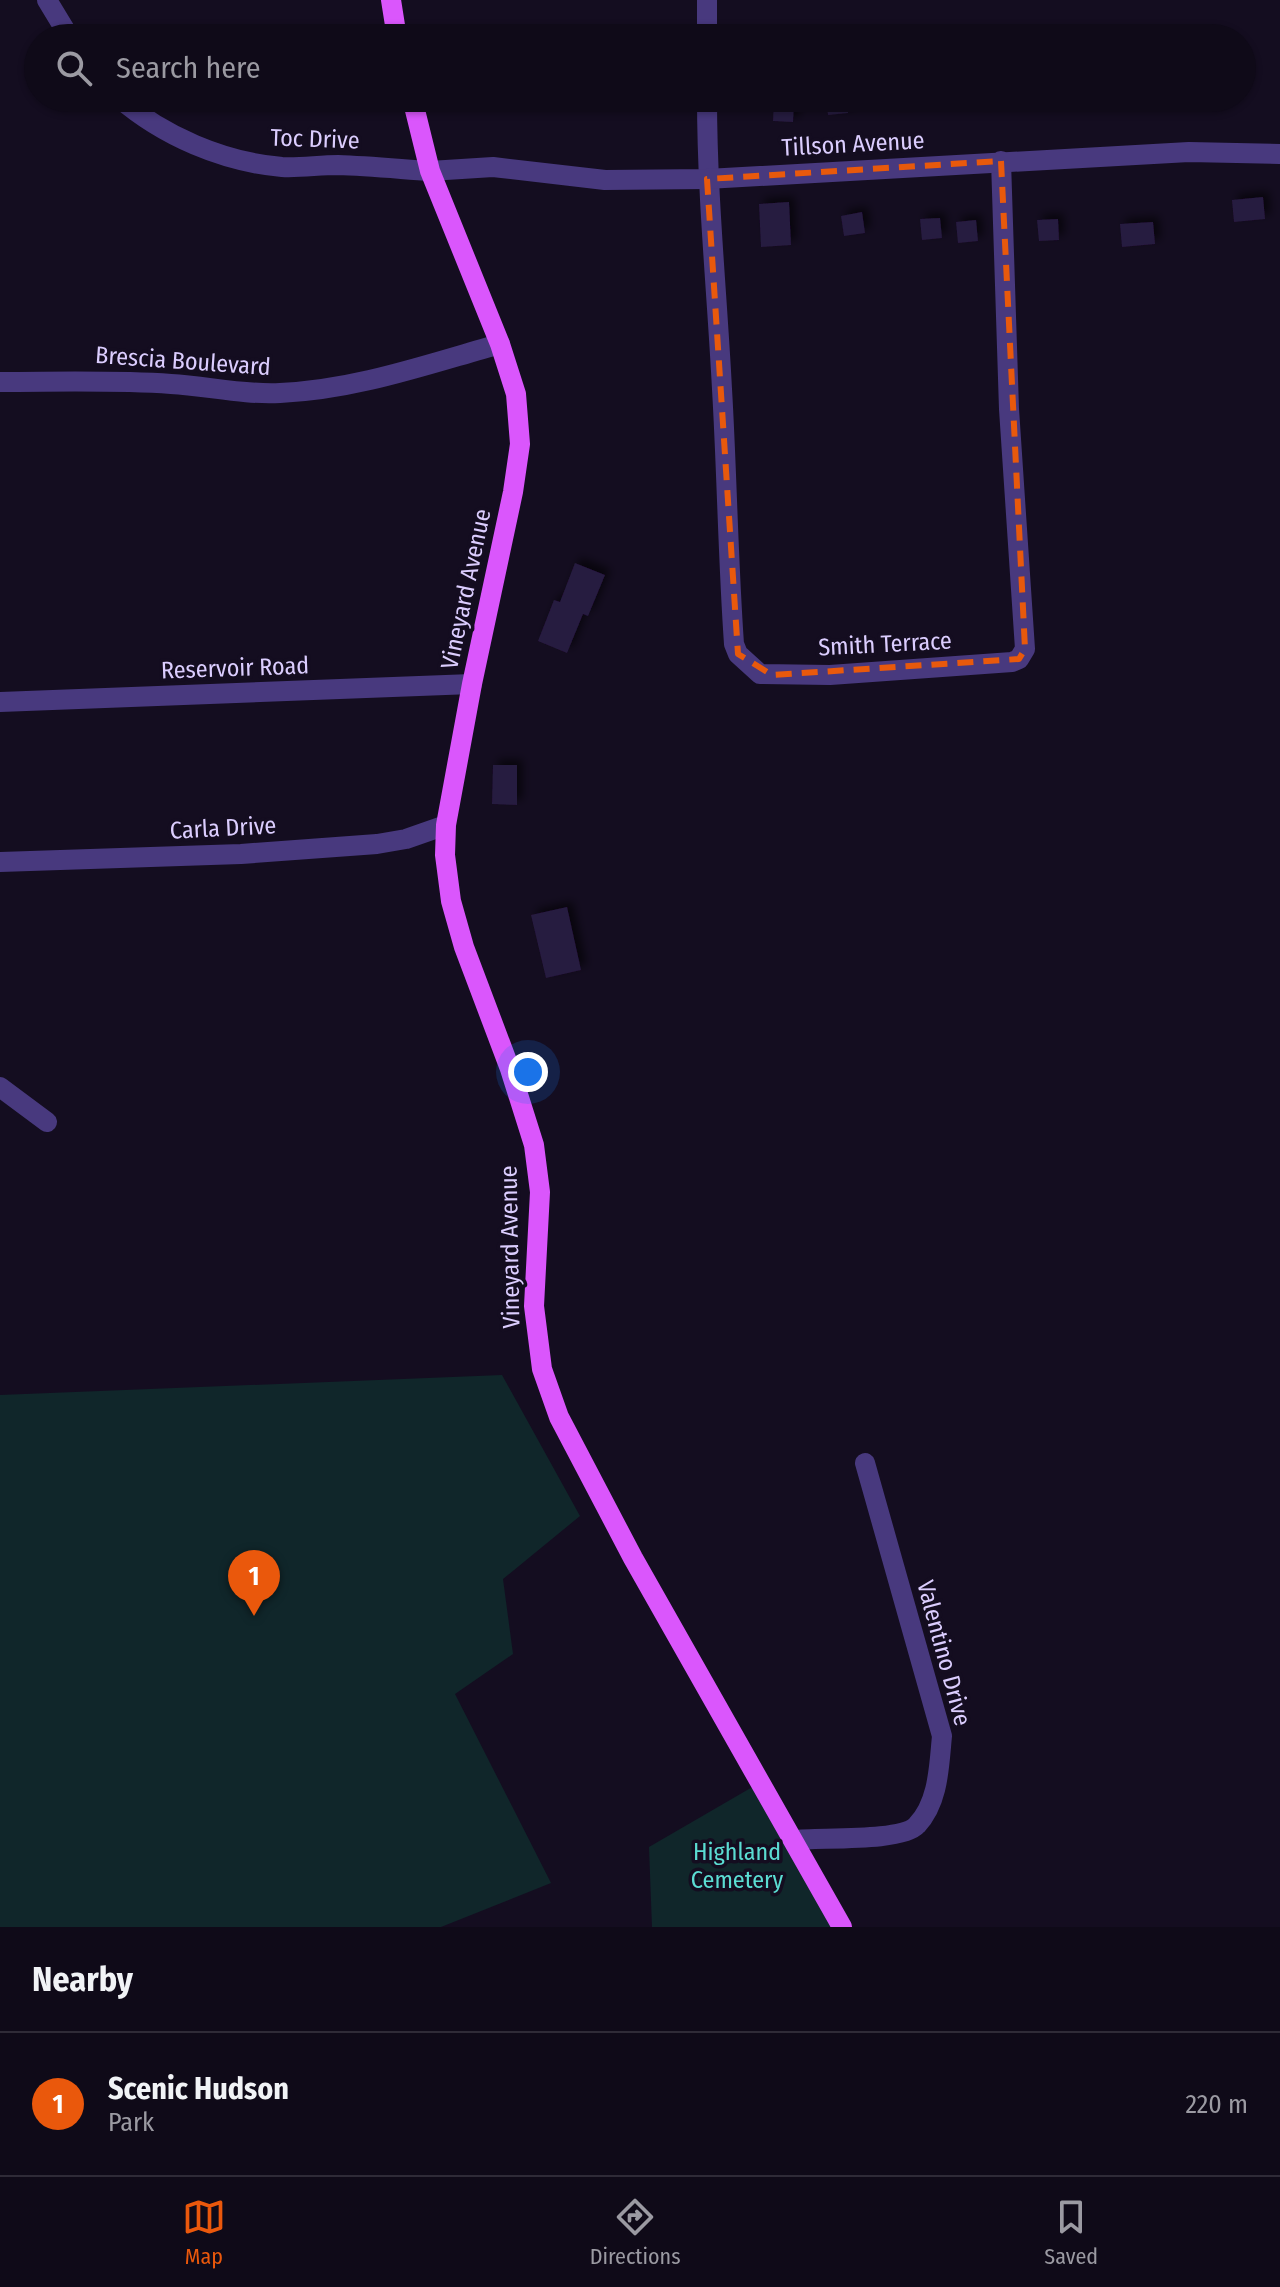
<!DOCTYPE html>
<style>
:root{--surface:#0f0a18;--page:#181321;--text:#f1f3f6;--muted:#9b9aa2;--line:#2f2b37;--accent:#ea580c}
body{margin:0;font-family:"Fira Sans Condensed",sans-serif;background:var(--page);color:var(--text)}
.you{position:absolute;left:528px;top:1072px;width:28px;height:28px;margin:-20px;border:6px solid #fff;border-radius:50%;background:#1a73e8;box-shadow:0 0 0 12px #1a73e833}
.badge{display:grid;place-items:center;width:52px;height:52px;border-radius:50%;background:var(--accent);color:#fff;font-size:26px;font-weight:700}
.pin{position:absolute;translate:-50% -66px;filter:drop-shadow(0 2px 4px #0008)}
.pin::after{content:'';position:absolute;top:42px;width:28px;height:24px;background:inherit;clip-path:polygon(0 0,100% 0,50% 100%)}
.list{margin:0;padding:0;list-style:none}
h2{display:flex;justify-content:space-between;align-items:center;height:104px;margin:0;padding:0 32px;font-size:34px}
h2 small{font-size:26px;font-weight:400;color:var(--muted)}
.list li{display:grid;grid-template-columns:52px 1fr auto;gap:24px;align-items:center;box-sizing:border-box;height:144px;padding:0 32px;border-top:2px solid var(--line)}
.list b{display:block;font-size:30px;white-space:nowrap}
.list p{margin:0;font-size:26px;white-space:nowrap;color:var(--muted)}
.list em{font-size:26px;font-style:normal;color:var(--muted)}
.icon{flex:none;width:44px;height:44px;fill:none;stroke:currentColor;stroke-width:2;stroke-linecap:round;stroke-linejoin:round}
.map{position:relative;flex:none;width:1280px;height:1927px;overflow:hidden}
.search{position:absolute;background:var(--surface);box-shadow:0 2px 6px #0004;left:24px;right:24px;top:24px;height:88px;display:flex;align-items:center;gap:20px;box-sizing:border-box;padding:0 28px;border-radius:44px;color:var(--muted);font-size:30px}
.sheet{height:248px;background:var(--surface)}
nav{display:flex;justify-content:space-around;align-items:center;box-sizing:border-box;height:112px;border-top:2px solid var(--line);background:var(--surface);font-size:22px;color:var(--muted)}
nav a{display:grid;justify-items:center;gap:4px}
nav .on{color:var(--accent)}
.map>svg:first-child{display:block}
.green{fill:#10262a}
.building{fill:#281a40;filter:url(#shadow)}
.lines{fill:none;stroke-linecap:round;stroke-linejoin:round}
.minor{stroke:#48397e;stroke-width:20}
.tertiary{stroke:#48397e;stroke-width:20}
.primary{stroke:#da56fc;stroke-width:20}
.marked{fill:none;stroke:#e8590c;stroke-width:6;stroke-dasharray:16 10;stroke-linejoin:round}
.labels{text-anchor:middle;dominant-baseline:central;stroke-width:7;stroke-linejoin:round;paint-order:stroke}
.street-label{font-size:24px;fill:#dbcdfe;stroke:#140d20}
.park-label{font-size:24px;fill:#5bdcd2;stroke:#140d20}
</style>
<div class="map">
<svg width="1280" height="1927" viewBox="0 0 1280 1927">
<defs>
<filter id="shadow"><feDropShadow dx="5.5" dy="-5.5" stdDeviation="4" flood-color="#0009"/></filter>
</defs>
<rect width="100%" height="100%" fill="#140d20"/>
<!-- green -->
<g class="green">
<polygon points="502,1375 580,1516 503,1579 513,1654 455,1694 551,1883 441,1927 0,1927 0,1395"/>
<polygon points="761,1782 842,1927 652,1927 649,1847"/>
</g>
<!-- building -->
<g class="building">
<polygon points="826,98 847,98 848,113 828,115"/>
<polygon points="892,98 913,98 914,109 893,111"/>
<polygon points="975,98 996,98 997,108 977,111"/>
<polygon points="1020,98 1041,98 1041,103 1021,106"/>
<polygon points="774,100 794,101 793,122 773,121"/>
<polygon points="1263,197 1265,219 1234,222 1232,200"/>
<polygon points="789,202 791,245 761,247 759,204"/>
<polygon points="862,212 865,233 844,236 841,216"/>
<polygon points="940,218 942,238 922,240 920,219"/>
<polygon points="1058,219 1059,240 1039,241 1037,220"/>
<polygon points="976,220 978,241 958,243 956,222"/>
<polygon points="1153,222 1155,244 1122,247 1120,224"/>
<polygon points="575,563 605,575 588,616 583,614 567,653 538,641 554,600 560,602"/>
<polygon points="493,765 517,765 517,805 492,804"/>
<polygon points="567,907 581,970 546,978 531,915"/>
</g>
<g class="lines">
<!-- minor -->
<g class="minor">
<polyline points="47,0 70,38"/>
<polyline points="707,0 707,38"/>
<path d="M119,98C163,136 223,162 282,167C300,168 319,165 338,165C368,166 400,169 430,171"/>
<path d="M707,98C707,195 717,292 722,389C727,474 728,559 734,644L738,654L760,674L830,675L1012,662L1019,659L1025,649L1009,409L1001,161"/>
<path d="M0,382C57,382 114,380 171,384C207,386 243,395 280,393C355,390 428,364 500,344"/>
<polyline points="0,702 472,684"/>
<polyline points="0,862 241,854 377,844 406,839 446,825"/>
<polyline points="0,1087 47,1122"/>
<path d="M794,1840C820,1837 902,1842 917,1825C939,1802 939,1765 942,1736L865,1463"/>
</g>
<!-- tertiary -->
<polyline class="tertiary" points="430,171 493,167 605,180 707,179 1189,152 1280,154"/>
<!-- primary -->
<g class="primary">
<polyline points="391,0 397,38"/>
<polyline points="412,98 430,171 500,344 516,394 520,444 513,492 472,684 446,825 445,855 451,901 464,947 510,1069 534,1145 540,1192 534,1306 542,1369 559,1417 633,1558 842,1927"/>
</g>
</g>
<!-- marked area -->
<path class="marked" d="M1001,161L1025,649L1019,659L772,675L738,654L707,179Z"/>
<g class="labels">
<!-- street labels -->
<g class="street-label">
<text transform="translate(315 139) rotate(2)">Toc Drive</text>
<text transform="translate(853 144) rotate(-3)">Tillson Avenue</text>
<text transform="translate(183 361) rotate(4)">Brescia Boulevard</text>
<text transform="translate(466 589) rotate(-78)">Vineyard Avenue</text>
<text transform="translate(885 644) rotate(-3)">Smith Terrace</text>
<text transform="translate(235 668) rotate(-2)">Reservoir Road</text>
<text transform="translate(223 828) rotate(-3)">Carla Drive</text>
<text transform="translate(510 1247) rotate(-91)">Vineyard Avenue</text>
<text transform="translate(944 1653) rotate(75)">Valentino Drive</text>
</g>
<!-- park labels -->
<g class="park-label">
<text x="737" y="1852">Highland<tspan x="737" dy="28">Cemetery</tspan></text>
</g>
</g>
</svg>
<div class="you"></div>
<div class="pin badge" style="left:254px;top:1616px">1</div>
<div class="search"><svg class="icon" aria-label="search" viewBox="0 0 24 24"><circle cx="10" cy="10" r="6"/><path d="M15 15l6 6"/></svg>Search here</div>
</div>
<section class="sheet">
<h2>Nearby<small></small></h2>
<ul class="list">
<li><span class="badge">1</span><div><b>Scenic Hudson</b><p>Park</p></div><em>220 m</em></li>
</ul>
</section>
<nav>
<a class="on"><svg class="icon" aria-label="map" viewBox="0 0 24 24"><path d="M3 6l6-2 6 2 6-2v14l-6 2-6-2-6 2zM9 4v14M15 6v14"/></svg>Map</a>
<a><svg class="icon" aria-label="directions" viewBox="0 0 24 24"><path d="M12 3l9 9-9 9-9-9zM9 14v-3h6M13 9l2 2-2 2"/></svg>Directions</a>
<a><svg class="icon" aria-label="saved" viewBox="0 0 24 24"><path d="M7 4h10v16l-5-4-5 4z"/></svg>Saved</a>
</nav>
